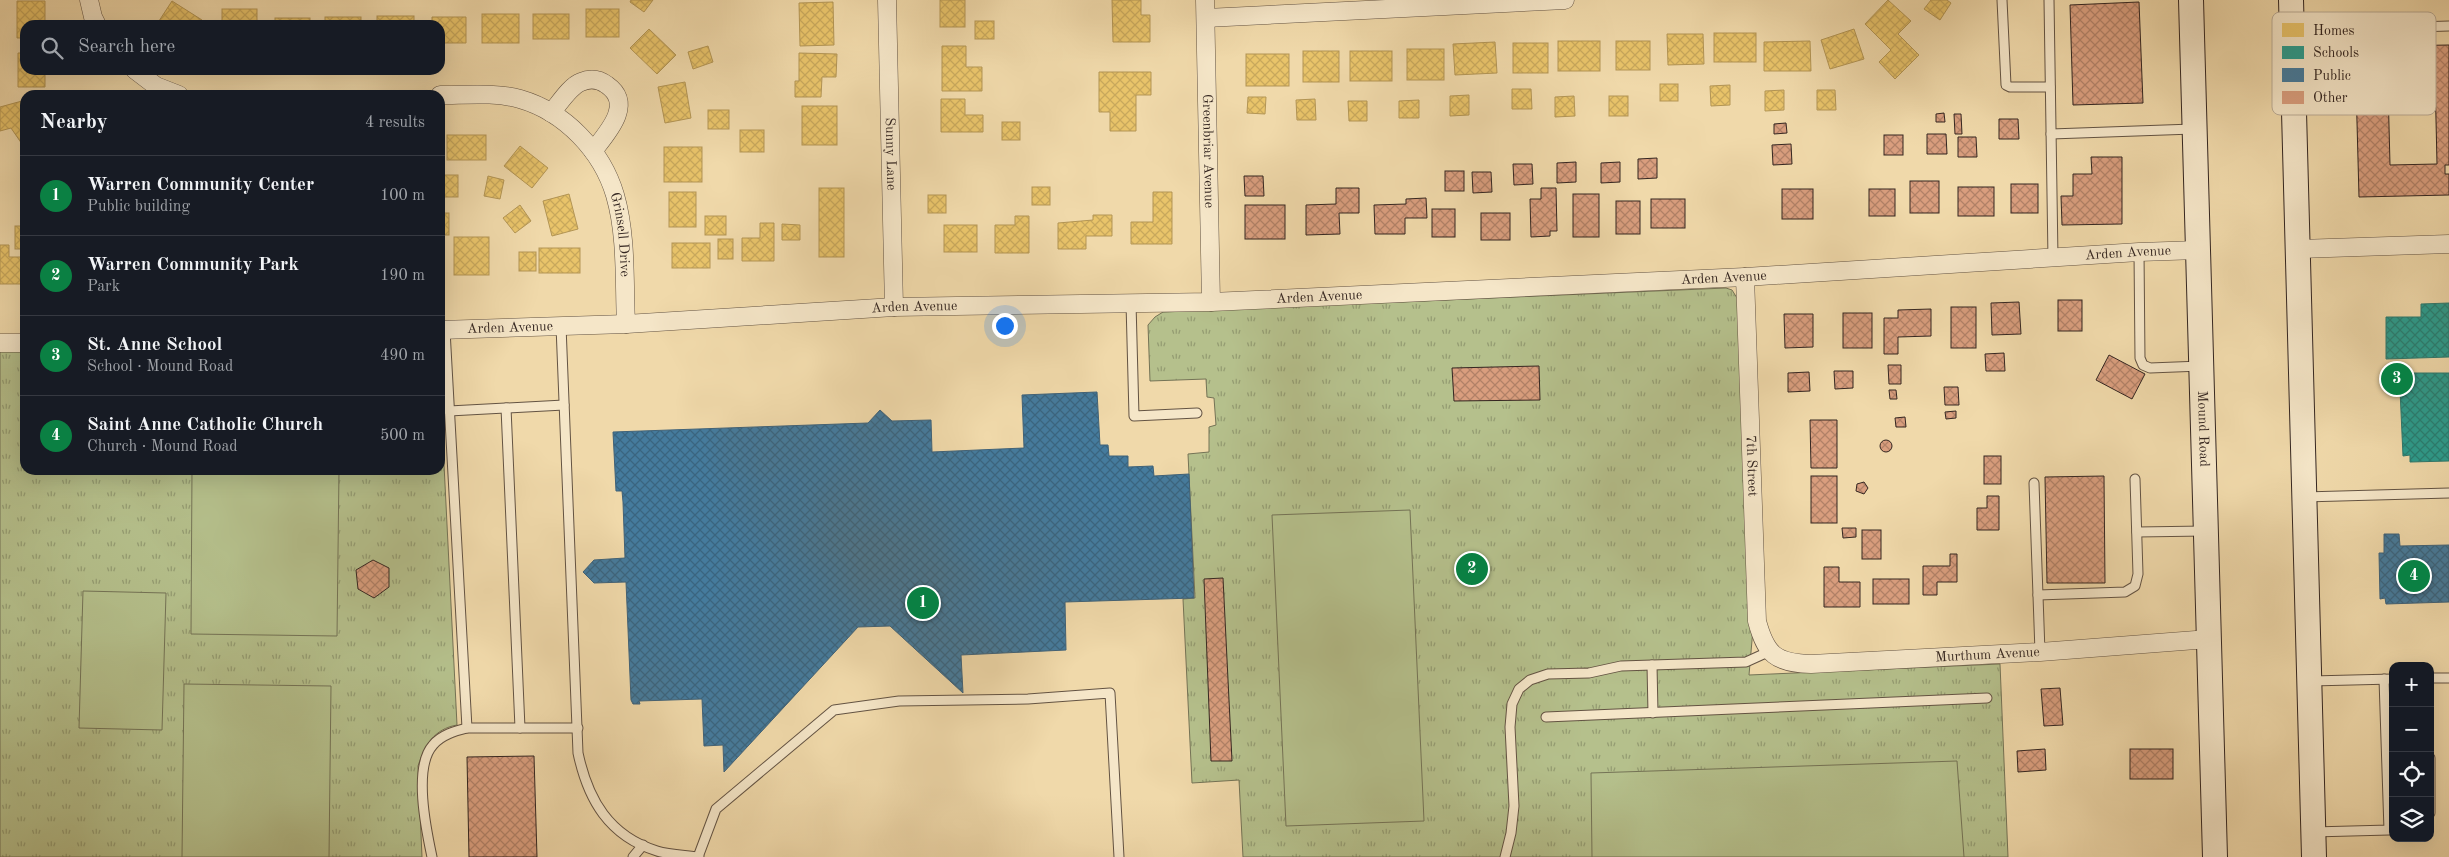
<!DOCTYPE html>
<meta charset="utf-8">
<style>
:root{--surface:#171b24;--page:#242831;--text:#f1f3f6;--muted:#9ea1a6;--line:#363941;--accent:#0b8043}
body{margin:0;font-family:"Old Standard TT",serif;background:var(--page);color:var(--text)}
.controls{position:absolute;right:15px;bottom:15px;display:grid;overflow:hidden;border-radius:10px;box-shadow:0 5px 20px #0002}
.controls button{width:45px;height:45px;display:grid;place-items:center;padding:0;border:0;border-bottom:1px solid var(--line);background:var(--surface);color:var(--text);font:25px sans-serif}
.you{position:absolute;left:1004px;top:325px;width:18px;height:18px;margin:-12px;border:4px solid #fff;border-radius:50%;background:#1a73e8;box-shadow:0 0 0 8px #1a73e833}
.badge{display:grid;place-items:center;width:32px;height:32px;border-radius:50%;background:var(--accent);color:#fff;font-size:16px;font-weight:700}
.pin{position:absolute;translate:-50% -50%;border:2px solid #fff;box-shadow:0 1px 5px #0006}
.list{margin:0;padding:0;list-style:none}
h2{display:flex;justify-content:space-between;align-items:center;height:65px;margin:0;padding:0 20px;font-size:21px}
h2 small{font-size:16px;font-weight:400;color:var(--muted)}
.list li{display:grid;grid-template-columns:32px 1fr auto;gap:15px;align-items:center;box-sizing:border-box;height:80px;padding:0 20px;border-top:1px solid var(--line)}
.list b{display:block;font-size:19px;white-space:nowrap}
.list p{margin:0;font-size:16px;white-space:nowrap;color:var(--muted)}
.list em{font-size:16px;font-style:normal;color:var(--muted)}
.icon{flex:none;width:28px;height:28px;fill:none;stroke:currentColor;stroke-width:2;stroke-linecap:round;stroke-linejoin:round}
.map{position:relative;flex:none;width:2449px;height:857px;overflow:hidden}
.search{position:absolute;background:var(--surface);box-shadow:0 5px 20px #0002;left:20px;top:20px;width:425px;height:55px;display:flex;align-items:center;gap:12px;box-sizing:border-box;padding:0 18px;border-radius:15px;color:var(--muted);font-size:19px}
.panel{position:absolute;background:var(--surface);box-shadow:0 5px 20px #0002;left:20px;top:90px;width:425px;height:385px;border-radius:15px}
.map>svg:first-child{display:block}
.grass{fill:url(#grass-tufts);stroke:#747356}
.garden{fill:#b5c08c;stroke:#747356}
.homes{fill:url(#homes-cross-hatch);stroke:#b39554}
.schools{fill:url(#schools-cross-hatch);stroke:#2d796e}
.public{fill:url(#public-cross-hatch);stroke:#406278}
.building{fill:url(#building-cross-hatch);stroke:#342621}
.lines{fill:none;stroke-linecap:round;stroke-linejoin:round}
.lane-casing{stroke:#635343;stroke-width:11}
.street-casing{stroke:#635343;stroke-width:19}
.secondary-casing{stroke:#342621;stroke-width:26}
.lane{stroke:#f5e6c8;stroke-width:9}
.street{stroke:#f5e6c8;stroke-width:18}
.secondary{stroke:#f5e6c8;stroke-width:24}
.labels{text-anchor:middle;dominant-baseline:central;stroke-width:5;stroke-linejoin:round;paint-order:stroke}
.street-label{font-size:14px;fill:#342621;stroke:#f5e6c8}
.key{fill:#f5e6c8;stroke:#bbac96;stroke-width:1}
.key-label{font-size:14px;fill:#342621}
</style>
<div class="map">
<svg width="2449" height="857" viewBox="0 0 2449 857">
<defs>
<pattern id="grass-tufts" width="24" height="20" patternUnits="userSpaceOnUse" patternTransform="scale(1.25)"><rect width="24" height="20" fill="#b5c08c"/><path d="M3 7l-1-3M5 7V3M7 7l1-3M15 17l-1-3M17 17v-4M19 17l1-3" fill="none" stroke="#949c72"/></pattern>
<pattern id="homes-cross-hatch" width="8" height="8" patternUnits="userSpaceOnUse" patternTransform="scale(1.25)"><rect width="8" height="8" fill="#e9c46a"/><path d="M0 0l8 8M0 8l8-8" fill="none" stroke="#c8a85c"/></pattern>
<pattern id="schools-cross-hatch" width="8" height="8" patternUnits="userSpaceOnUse" patternTransform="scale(1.25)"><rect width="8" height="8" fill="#2a9d8f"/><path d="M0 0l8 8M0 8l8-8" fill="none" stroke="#258074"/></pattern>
<pattern id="public-cross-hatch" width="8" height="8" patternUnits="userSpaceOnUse" patternTransform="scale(1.25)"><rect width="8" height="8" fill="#457b9d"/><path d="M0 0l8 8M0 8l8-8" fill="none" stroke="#3a6580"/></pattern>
<pattern id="building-cross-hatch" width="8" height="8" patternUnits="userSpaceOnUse" patternTransform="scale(1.25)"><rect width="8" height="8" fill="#d99e7e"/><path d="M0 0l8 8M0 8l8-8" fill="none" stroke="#b18167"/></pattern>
</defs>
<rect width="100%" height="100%" fill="#f0d9aa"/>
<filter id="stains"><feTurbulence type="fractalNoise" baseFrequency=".004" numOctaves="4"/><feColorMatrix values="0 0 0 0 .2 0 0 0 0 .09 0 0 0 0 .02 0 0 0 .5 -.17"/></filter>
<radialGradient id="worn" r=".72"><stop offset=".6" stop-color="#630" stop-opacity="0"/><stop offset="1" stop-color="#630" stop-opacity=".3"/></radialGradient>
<!-- grass -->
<g class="grass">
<polygon points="1726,288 1732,290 1742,306 1753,629 1749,675 2000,664 2008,857 1243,857 1239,780 1192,783 1183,599 1195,598 1188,454 1209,452 1209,427 1216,425 1214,398 1207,397 1206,379 1150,381 1148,325 1155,317 1163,312"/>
<path d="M0,349H25V470H440V384L457,725C434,729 425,745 418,766L422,857H0Z"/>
</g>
<!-- garden -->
<g class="garden">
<polygon points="192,470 339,470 337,636 191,634"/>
<polygon points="1410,510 1424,821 1286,826 1272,515"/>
<polygon points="83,591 166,593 162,730 79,728"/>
<polygon points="184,684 331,686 329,857 182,857"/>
<polygon points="1957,761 1964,857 1592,857 1591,773"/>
</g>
<!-- homes -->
<g class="homes">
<polygon points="631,0 653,0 644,12 630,2"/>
<rect x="940" y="0" width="25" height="27"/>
<polygon points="1112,0 1141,0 1141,15 1150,15 1150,42 1113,42"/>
<polygon points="1888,0 1911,21 1898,34 1919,55 1895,79 1879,62 1891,50 1865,24"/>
<polygon points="1931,0 1947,0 1951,3 1940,20 1924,9"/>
<polygon points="17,1 45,1 45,25 25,25 25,38 17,38"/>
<polygon points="172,1 202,20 199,25 157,24"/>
<polygon points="833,2 834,45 800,46 799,3"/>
<rect x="222" y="9" width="35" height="16"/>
<rect x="586" y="9" width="33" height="28"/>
<rect x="482" y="14" width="37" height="29"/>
<rect x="533" y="14" width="36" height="25"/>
<rect x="377" y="16" width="37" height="9"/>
<rect x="325" y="17" width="36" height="8"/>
<polygon points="432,17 466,17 466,43 440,43 440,25 432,25"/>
<rect x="275" y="18" width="35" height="7"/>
<rect x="975" y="21" width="19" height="18"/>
<polygon points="649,29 676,55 657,74 630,48"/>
<polygon points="1854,29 1864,59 1830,69 1821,40"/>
<rect x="1714" y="33" width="42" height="29"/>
<polygon points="1667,34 1703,34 1704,64 1668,65"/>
<rect x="1558" y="41" width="42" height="30"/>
<rect x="1616" y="41" width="34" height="29"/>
<polygon points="1810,41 1811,71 1764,71 1764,42"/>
<polygon points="1495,42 1497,73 1455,75 1453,44"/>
<rect x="1513" y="43" width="35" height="30"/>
<polygon points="708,46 713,62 693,69 688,52"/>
<polygon points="942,46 966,46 966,67 982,67 982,91 942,91"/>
<rect x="1407" y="49" width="37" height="31"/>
<rect x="1303" y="51" width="36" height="31"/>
<rect x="1350" y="51" width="42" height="30"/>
<polygon points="18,53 25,53 25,70 45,70 45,87 18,87"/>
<polygon points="799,53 837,54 836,77 822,77 821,97 795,97 795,81 799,81"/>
<rect x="1246" y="54" width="43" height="32"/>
<polygon points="1099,72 1151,72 1151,95 1136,95 1136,131 1110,131 1110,112 1099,112"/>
<polygon points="685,82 691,118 665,123 658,87"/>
<rect x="1660" y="84" width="18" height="17"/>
<polygon points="1730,85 1730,105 1711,106 1710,86"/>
<polygon points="1512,89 1531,89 1532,109 1512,109"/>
<polygon points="1784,90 1784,110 1765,111 1765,91"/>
<polygon points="1817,90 1835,90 1836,110 1817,110"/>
<polygon points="1469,95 1469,115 1450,116 1450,96"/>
<polygon points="1574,96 1575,116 1555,117 1555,97"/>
<rect x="1609" y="96" width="19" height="20"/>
<polygon points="1248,97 1266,97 1265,114 1247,113"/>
<polygon points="941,99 965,99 965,115 983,115 983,132 941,132"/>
<polygon points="1315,99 1316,120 1297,120 1296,100"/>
<polygon points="1419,100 1419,118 1399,118 1399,101"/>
<polygon points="22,101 25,113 24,147 11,128 0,131 0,107"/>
<polygon points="1348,101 1367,101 1367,121 1349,121"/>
<rect x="802" y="106" width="35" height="39"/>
<rect x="708" y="110" width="21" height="19"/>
<rect x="1002" y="122" width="18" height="18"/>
<rect x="740" y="130" width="24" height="22"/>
<rect x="447" y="135" width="39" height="25"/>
<polygon points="520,146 548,168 532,188 504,166"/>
<rect x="664" y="147" width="38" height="35"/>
<rect x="440" y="175" width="18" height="22"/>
<polygon points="488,176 504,180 500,199 484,196"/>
<rect x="1032" y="187" width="18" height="18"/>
<rect x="819" y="188" width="25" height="69"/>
<rect x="669" y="192" width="27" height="35"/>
<polygon points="1153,192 1172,192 1172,244 1131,244 1131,222 1153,222"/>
<polygon points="569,194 578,229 552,236 543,201"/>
<rect x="928" y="195" width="18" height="18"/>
<polygon points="520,205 531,221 515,233 503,218"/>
<rect x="440" y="213" width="9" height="22"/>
<polygon points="1093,215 1112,215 1112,236 1086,236 1086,249 1058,249 1058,223 1093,220"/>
<rect x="705" y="216" width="21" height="19"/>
<polygon points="1015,216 1029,216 1029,253 995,253 995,225 1015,225"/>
<polygon points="760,223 774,223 774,261 742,261 742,238 760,238"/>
<polygon points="782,224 800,225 800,240 782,240"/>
<rect x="944" y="225" width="33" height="27"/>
<rect x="15" y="226" width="10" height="23"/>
<rect x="454" y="237" width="35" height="38"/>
<rect x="718" y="239" width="15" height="20"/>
<rect x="672" y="243" width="38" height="25"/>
<polygon points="0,245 9,245 9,257 25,257 25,284 0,284"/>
<rect x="539" y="248" width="41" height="25"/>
<rect x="519" y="252" width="17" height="19"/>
</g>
<!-- schools -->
<g class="schools">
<polygon points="2449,303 2449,357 2386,359 2386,317 2421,317 2421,304"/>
<polygon points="2409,373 2449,373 2449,461 2410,462 2410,455 2403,456 2400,390 2409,389"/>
</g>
<!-- public -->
<g class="public">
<polygon points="1097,392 1100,445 1108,445 1109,456 1128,456 1128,467 1153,466 1154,476 1189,474 1194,598 1065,602 1066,650 961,655 963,693 890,626 858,627 724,772 723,745 704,746 702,699 639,701 640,704 633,704 631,700 626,582 594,583 583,572 594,560 625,558 623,502 622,491 616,491 613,432 868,423 880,410 892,421 931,420 932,452 1024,448 1022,395"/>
<polygon points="2384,534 2399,534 2400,546 2449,545 2449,602 2386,604 2385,598 2380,599 2379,553 2384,553"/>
</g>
<!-- building -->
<g class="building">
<polygon points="2139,2 2143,103 2073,105 2070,5"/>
<polygon points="2449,45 2449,165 2445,165 2445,174 2449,174 2449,195 2359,197 2355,48 2387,47 2390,165 2437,164 2435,76 2391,77 2391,46"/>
<polygon points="1944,113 1945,122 1936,122 1936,114"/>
<polygon points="1954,114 1961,114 1962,134 1955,134"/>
<polygon points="1999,119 2018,119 2019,139 1999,139"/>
<polygon points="1786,123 1787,133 1774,134 1774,124"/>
<polygon points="1927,134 1946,134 1947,154 1927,154"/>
<rect x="1884" y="135" width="19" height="20"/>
<polygon points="1958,137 1976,137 1977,157 1958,157"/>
<polygon points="1791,144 1792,164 1773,165 1772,145"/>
<polygon points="2091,157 2122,157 2122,224 2062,225 2061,196 2073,196 2073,174 2092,174"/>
<polygon points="1657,158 1657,178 1638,179 1638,159"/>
<polygon points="1576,162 1576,182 1557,183 1557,163"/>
<polygon points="1620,162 1620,182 1601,183 1601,163"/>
<polygon points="1513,164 1532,164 1533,184 1514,185"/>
<rect x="1445" y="171" width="19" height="20"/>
<polygon points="1472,172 1491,172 1492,192 1473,193"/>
<polygon points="1244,176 1263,176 1264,196 1245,196"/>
<rect x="1910" y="181" width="29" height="32"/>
<rect x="2011" y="184" width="27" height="29"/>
<rect x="1958" y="187" width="36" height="29"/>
<polygon points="1336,188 1359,188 1359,213 1339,213 1340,234 1306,235 1306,205 1336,204"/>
<polygon points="1541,188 1556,188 1557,231 1550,231 1550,236 1531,237 1530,199 1541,199"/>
<rect x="1782" y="189" width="31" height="30"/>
<rect x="1869" y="189" width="26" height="27"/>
<rect x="1573" y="194" width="26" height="43"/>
<polygon points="1426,198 1427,218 1405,218 1405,234 1375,234 1374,205 1406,204 1406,199"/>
<rect x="1651" y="199" width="34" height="29"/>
<rect x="1616" y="201" width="24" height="33"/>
<rect x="1245" y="205" width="40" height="34"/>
<rect x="1432" y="209" width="23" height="28"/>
<rect x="1481" y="213" width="29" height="27"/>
<rect x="2058" y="300" width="24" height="31"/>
<polygon points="2019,302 2021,334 1992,335 1991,303"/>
<rect x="1951" y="307" width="25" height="41"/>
<polygon points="1931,309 1931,336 1898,337 1898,354 1884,354 1884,318 1898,318 1898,310"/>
<rect x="1843" y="313" width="29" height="35"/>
<polygon points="1784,314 1813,314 1813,347 1785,348"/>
<polygon points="2004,353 2005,371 1986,371 1985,354"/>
<polygon points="2109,355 2145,374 2132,399 2096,380"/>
<polygon points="1888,365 1901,365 1901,384 1889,384"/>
<polygon points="1539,366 1540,400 1454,401 1452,368"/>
<polygon points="1834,371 1853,371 1853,388 1835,389"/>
<polygon points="1809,372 1810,391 1788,392 1788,373"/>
<polygon points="1944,387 1958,387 1959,405 1945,405"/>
<polygon points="1889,390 1896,390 1897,399 1890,399"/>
<polygon points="1956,411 1956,418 1946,419 1945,412"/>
<polygon points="1905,417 1906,427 1896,427 1895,418"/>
<polygon points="1810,420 1837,420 1837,468 1811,468"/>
<circle cx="1886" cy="446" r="6"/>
<rect x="1984" y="456" width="17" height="28"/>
<rect x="1811" y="476" width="26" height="47"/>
<polygon points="2104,476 2105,583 2047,583 2045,477"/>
<polygon points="1864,482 1868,488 1864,494 1856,491 1857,484"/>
<polygon points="1987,496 1999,496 1999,530 1977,530 1977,508 1987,508"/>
<polygon points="1842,528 1856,528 1856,537 1843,538"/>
<rect x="1862" y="530" width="19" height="29"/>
<polygon points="1950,554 1957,554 1957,582 1937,582 1937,595 1923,595 1923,566 1950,566"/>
<polygon points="373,560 389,568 389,587 374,598 358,589 356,570"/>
<polygon points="1824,567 1839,567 1839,582 1860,582 1860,607 1824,607"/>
<polygon points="1223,578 1232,761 1211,761 1204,579"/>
<rect x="1873" y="579" width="36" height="25"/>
<polygon points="2060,688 2063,725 2044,726 2041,689"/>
<polygon points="2045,749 2046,770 2018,772 2017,751"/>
<rect x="2130" y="749" width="43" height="30"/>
<polygon points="534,756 537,857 469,857 467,757"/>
</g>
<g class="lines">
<defs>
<g id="lane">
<polyline points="2002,0 2006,85 2010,87 2050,87"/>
<polyline points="2049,0 2053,258"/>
<polyline points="2292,31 2449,26"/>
<polyline points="2051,134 2193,129"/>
<polyline points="2139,252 2140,358 2143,365 2150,368 2201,366"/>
<polyline points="1131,303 1134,416 1197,413"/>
<path d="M561,326L578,753C588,800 609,836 657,851C670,855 686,855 699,857"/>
<polyline points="445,330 467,728 578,728"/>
<polyline points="506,408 520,728"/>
<polyline points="449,411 564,405"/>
<polyline points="2034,483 2040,652"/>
<polyline points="2304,497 2449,493"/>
<polyline points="2137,532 2205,531"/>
<polyline points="2038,595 2125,592 2135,586 2138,574 2135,479"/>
<polyline points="1652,665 1653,713"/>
<polyline points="2430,678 2449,678"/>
<polyline points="2311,681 2393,679"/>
<polyline points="1546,717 1987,698"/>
<polyline points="2430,758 2430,813"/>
<polyline points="2313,832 2389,830 2384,679"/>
<path d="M432,857C426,829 413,767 433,745C441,735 455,731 467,728"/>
<polyline points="633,857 643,845"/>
<polyline points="698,857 716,809 834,710 899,701 1028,699 1110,693 1119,857"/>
<polyline points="1505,857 1511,833 1514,806 1510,727 1512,704 1519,689 1530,680 1548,674 1589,673 1621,666 1746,662 1768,652"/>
</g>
<g id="street">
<polyline points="89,0 93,17 97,25"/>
<path id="s1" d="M887,0L894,307"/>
<path id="s2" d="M1205,0L1211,302"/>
<polyline points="1206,18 1565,0"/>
<polyline points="135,70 156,86 179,95"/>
<path id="s3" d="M440,95C466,95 495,92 520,99C565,112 602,151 615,195C627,236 624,283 626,324"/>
<path d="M551,113C559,104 570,86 581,82C590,78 599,79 607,85C634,104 608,132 593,151"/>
<polyline points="2299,249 2449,244"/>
<path id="s4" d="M1745,277L1757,621C1766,655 1776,663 1811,664L2040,652L2209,639"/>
<path id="s5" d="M440,330L626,324L894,307L1211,302L1745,277L2139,252L2198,250"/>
<polyline points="0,343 25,343"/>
</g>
<g id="secondary">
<path id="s6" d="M2191,0L2215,857"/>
<polyline points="2291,0 2314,857"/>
</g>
</defs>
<!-- lane casing -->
<use href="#lane" class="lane-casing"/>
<!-- street casing -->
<use href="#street" class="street-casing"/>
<!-- secondary casing -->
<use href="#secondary" class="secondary-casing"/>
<!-- lane -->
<use href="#lane" class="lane"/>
<!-- street -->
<use href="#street" class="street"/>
<!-- secondary -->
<use href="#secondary" class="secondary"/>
</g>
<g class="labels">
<!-- street labels -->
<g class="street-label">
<text stroke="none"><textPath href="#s2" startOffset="151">Greenbriar Avenue</textPath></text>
<text stroke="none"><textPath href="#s1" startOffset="154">Sunny Lane</textPath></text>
<text stroke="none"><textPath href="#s3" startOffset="261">Grinsell Drive</textPath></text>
<text stroke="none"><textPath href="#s5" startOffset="1690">Arden Avenue</textPath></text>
<text stroke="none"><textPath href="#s5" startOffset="1285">Arden Avenue</textPath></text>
<text stroke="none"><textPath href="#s5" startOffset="880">Arden Avenue</textPath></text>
<text stroke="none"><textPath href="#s5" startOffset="475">Arden Avenue</textPath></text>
<text stroke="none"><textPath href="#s5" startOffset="70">Arden Avenue</textPath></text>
<text stroke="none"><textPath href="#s6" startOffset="429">Mound Road</textPath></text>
<text stroke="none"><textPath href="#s4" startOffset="189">7th Street</textPath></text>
<text stroke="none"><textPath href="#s4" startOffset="598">Murthum Avenue</textPath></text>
</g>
</g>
<!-- legend -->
<rect x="2272" y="12" width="164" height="103" rx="8" class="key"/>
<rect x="2282" y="23" width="22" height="14" fill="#e9c46a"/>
<rect x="2282" y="46" width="22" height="13" fill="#2a9d8f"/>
<rect x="2282" y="68" width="22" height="14" fill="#457b9d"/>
<rect x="2282" y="91" width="22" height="13" fill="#d99e7e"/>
<g class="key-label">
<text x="2313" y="35">Homes</text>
<text x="2313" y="57">Schools</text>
<text x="2313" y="80">Public</text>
<text x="2313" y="102">Other</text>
</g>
<rect width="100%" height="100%" filter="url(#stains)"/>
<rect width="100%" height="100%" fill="url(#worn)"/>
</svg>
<div class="controls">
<button>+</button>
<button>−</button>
<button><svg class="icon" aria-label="locate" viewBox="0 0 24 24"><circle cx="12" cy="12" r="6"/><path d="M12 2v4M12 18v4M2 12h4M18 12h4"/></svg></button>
<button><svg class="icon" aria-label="layers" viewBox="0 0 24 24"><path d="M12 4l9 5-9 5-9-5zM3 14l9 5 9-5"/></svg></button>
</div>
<div class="you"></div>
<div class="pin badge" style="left:923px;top:603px">1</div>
<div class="pin badge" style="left:1472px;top:569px">2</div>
<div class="pin badge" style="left:2397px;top:379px">3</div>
<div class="pin badge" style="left:2414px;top:576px">4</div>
<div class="search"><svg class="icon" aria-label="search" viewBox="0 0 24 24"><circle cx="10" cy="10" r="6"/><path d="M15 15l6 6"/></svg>Search here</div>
<section class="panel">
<h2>Nearby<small>4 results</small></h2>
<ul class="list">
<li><span class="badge">1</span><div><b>Warren Community Center</b><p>Public building</p></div><em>100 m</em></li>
<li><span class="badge">2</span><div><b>Warren Community Park</b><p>Park</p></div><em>190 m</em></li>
<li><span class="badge">3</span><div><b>St. Anne School</b><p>School · Mound Road</p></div><em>490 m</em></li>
<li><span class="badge">4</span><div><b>Saint Anne Catholic Church</b><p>Church · Mound Road</p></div><em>500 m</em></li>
</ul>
</section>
</div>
